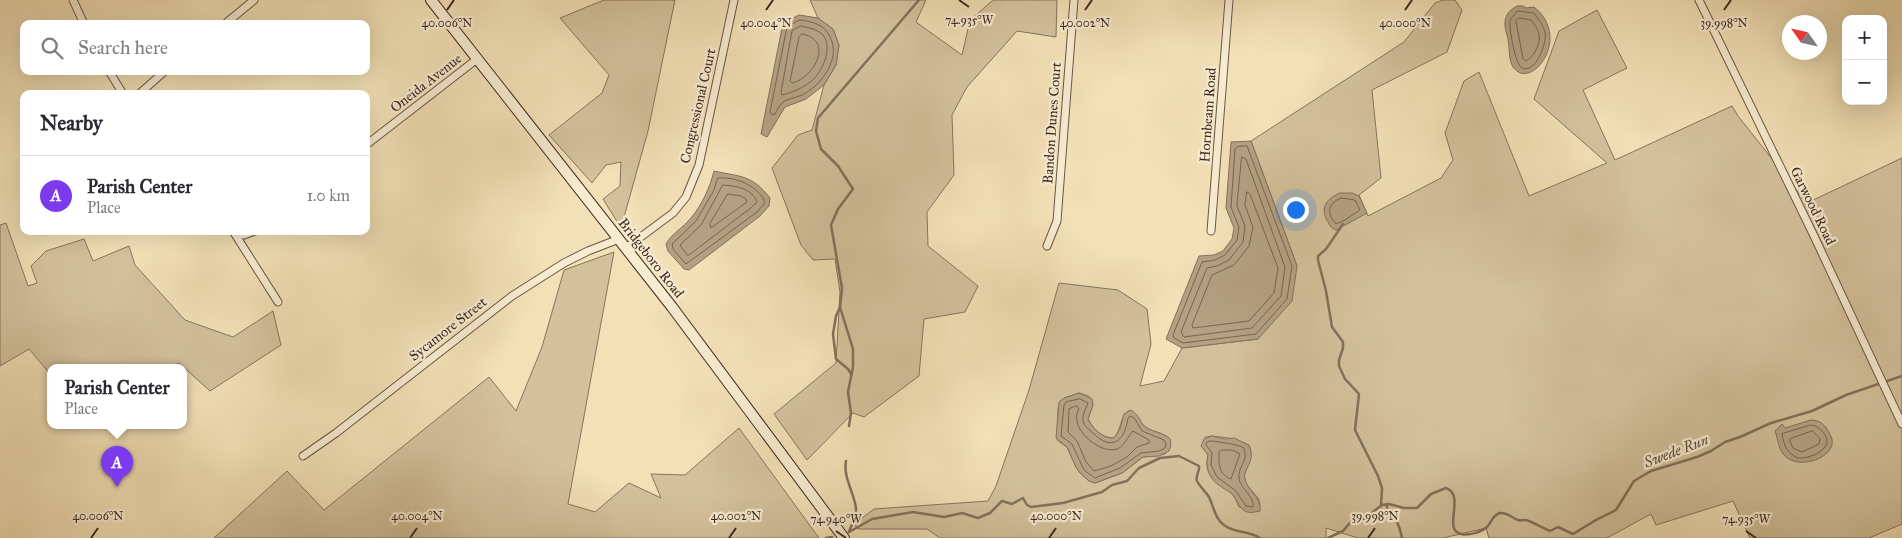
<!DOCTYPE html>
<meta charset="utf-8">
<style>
:root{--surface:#fff;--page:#f7f7f7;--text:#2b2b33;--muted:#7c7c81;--line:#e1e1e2;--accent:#7c3aed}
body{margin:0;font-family:"IM FELL Great Primer",serif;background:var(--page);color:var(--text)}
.controls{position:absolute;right:15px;top:15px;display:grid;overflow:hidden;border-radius:10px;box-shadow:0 5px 20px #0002}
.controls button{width:45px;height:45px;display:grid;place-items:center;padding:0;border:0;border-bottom:1px solid var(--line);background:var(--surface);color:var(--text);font:25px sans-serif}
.compass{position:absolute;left:1782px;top:15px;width:45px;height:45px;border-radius:50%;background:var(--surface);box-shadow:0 5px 20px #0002;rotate:304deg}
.you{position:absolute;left:1295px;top:209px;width:18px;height:18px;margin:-12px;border:4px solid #fff;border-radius:50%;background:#1a73e8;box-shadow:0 0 0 8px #1a73e833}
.badge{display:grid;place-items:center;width:32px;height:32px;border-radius:50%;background:var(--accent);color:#fff;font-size:16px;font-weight:700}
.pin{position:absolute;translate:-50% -41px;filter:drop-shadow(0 1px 2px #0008)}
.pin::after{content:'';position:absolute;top:26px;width:18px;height:15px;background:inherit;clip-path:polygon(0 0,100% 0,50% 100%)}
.popup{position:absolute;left:47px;top:364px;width:140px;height:65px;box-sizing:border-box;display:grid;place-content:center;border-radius:10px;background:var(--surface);filter:drop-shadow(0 1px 4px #0005);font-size:16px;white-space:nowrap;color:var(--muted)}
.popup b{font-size:19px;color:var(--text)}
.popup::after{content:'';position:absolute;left:50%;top:100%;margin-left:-10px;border:10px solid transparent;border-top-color:var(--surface)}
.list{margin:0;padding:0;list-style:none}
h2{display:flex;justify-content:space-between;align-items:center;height:65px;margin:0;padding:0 20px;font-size:21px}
h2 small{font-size:16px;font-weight:400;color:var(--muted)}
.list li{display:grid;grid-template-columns:32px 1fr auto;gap:15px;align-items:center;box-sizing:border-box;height:80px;padding:0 20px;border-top:1px solid var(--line)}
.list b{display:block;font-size:19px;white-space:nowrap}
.list p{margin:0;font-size:16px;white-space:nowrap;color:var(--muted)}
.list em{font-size:16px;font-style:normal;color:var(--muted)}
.icon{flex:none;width:28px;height:28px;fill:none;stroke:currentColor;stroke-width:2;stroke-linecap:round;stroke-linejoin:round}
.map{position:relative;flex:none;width:1902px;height:538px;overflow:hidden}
.search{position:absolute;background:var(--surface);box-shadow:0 5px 20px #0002;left:20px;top:20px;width:350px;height:55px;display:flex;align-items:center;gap:12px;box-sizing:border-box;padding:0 18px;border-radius:10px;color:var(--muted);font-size:19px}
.panel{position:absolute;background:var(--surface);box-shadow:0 5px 20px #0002;left:20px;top:90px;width:350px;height:145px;border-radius:10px}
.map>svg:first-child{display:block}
.green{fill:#d3c19c;stroke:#88745d;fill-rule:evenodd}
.water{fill:#b4a182;stroke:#84705a}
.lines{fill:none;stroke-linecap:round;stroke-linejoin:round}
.shore{stroke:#786450;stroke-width:1}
.stream{stroke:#84705a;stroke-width:2.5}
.street-casing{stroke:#6a5544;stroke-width:9}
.secondary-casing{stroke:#3c271e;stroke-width:12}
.street{stroke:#f7ebd0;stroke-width:7}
.secondary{stroke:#f7ebd0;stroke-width:10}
.ticks{fill:none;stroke:#3c271e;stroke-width:2}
.labels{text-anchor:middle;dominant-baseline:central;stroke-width:4.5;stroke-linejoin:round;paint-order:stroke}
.street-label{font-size:14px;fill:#3c271e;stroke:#f7ebd0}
.water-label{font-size:15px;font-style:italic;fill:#604c3c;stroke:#f7ebd0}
.ticks-label{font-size:12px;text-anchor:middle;fill:#3c271e;stroke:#f7ebd0;stroke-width:4.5;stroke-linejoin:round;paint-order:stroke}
</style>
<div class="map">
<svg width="1902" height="538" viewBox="0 0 1902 538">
<rect width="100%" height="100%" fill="#f2e0b6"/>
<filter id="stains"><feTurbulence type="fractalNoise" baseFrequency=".004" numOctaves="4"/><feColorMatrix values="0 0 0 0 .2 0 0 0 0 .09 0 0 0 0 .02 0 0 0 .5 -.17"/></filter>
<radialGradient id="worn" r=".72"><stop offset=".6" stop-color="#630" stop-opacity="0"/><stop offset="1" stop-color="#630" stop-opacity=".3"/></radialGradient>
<!-- green -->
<g class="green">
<polygon points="604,0 675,0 648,131 621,228 603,199 620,186 621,162 606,165 592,183 549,135 602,93 609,75 560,18"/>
<polygon points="810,0 926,0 916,22 962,55 970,20 993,0 1057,0 1056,37 1017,31 967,87 952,115 954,175 927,212 928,246 978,286 965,312 924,319 919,376 864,417 853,413 807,460 774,414 836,363 840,292 835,259 813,260 801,245 772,168 798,135 812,130 824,85 836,65 839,45 833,29 818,18"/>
<path d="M1443,0H1455L1462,10L1447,52L1372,90L1381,178L1359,195L1368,216L1441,178L1453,160L1445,133L1464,81L1479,72L1529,196L1607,163L1534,99L1559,31L1597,10L1627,68L1583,90L1615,160L1732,106L1738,116L1807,203L1902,158V524L1869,538H1750L1733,501L1656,525L1651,514L1607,538H1489L1486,528L1443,538H1358L1326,528V538H940L927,529H858L854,524L874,509L988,501L996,486L1029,390L1059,283L1118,290L1147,309L1151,344L1140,386L1164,381L1182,348L1258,339L1297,266L1251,141L1404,42L1435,3ZM1079,393L1089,396L1093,405L1088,419C1092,428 1103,439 1114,438C1122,429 1120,414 1130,410C1140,416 1138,419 1144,426C1151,432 1163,432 1170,439L1165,454L1143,457L1122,473L1095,483L1089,481L1080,473L1076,467L1067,447L1057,440L1058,409L1064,398ZM1212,436L1228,438L1249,445L1251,452L1244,477L1246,484L1258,498L1260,504L1239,507C1237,503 1235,496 1231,493C1217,480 1203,478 1208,455L1206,452L1205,437Z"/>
<polygon points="6,223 28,286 37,283 31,266 46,251 84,239 93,261 129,246 135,265 185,320 233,337 273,311 281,345 210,391 179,363 169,368 51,368 51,375 29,349 0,366 0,225"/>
<polygon points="614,252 568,504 595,512 629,483 661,498 651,474 685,475 739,428 819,538 214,538 287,471 324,510 489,377 516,411 542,347 564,270"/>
</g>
<!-- water -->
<g class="water">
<path d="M1517,6H1523L1526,8L1534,7C1574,39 1528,95 1512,65C1508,56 1510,44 1507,35C1503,22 1504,13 1517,6Z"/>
<polygon points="799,15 818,18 833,29 839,45 836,65 824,85 806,99 785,107 767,137 761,134 783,23"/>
<polygon points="1251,141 1297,266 1292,301 1258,339 1182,348 1166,339 1199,256 1214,255 1223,251 1232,239 1234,228 1226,208 1231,142"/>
<path d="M714,171C742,177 752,175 770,198L769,206L760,216L689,270L684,269L668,251L666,244C672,233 683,228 691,218C702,205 710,187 714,171Z"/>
<path d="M1340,193H1352L1359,196L1367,213L1336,230C1331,228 1330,226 1328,222C1319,208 1327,198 1340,193Z"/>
<path d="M1079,393L1092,399L1093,405L1088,419C1092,428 1103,439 1114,438L1120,429L1124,414L1131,410C1139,415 1139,420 1144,426C1151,432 1163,432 1170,439L1171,445L1169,451L1159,456L1143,457L1122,473L1095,483L1089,481L1080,473L1076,467L1067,447L1056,438L1059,402L1064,398Z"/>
<path d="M1811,420C1818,420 1823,423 1827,429C1829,432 1831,436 1832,439C1836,458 1798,471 1784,455C1778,448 1778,439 1775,431L1782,424L1785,428Z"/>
<path d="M1212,436L1224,439L1234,438L1249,445C1250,449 1252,452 1251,457C1251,465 1243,471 1245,479C1248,492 1262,497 1260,511C1241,516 1241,507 1233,495C1231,492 1226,490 1223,488C1210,480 1205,470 1208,455L1201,446L1204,439Z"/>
</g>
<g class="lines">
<!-- shore -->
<g class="shore">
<path d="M1518,11L1534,13C1538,19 1544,26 1545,33C1547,43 1536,74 1522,68C1515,64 1509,28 1510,20Z"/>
<path d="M1519,18L1531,20C1534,24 1538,29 1539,34C1541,43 1534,57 1526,61L1523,59L1516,21Z"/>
<path d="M800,20C816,22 827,26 832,42C839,62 819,87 802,95C795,98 785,99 781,104C778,107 777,111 775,114L772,115L770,112L787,27Z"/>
<path d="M801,26C809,28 817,29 823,35C833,47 823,69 814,79C805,87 794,92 782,95L781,92L792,31Z"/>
<path d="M802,34C835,40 814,78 792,83L790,81L799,37Z"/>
<polygon points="1247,146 1292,266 1287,299 1256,334 1183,343 1174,338 1173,335 1202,262 1215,260 1225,255 1237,240 1239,227 1231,207 1235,149 1237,147"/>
<polygon points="1242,157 1246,159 1285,267 1281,296 1252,328 1184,337 1181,332 1207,268 1217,266 1229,260 1243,242 1245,226 1237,206"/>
<path d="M718,178C737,177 753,184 764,199V204L757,212L686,264L673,249L672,244L696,221L714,190Z"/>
<path d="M723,185C736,186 752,188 757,202L752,207L689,255H687L680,245L701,225Z"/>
<polygon points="1247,192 1250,194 1278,268 1274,293 1249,321 1193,328 1192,325 1212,275 1234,265 1249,246 1253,227 1245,205"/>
<polygon points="728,194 741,196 746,199 747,202 711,228 710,224"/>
<path d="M1341,198L1355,200L1360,210L1345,220L1336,224C1326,213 1328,203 1341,198Z"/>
<path d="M1080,399L1088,403C1086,408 1082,415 1083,421C1084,426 1089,430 1093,433C1112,452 1125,441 1128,418L1131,416L1135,419L1142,431L1164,440L1166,443L1165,448L1159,451L1141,453L1120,468L1095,478L1084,470L1072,444L1061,436L1064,405L1066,402Z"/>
<path d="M1077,406L1079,409C1077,412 1076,416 1077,421C1079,435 1102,454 1117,449C1125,446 1127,437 1133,431L1149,440V443L1137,447L1127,457L1111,466L1094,471L1086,462L1077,441L1068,432L1069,409Z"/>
<path d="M1811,425C1819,425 1830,437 1826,445C1822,454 1806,459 1797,458C1785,450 1785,447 1782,434Z"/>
<polygon points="1813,431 1820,439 1819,444 1802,452 1793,448 1790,442 1790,439"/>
<path d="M1212,441C1223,443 1234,443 1244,448C1249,462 1237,467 1239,479C1241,489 1255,497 1253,507L1246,506L1236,491L1217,477L1211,465L1212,453L1206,445L1207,442Z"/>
<path d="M1222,450H1232L1240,454L1231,479C1218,474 1219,464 1219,452Z"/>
</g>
<!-- stream -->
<g class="stream">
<polyline points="1343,224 1326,249 1318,256 1318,260 1326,291 1332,327 1343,342 1343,348 1339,360 1339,366 1345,379 1359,394 1355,430 1378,476 1382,488 1381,506"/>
<polyline points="840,307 853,349 853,367 848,392 851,413 849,426"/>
<polyline points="851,374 848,369 836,359 833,334 836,316 840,307 842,288 831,225 838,209 853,189 838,166 821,149 816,131 818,118 919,0"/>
<path d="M846,461C843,478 854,492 856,508C857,516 851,525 849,532"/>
<path d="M1387,504V511C1396,515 1400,528 1402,538"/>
<path d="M849,532L872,519L913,512L944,517L962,513L978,518L990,513L1002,501L1012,504L1023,498L1027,505L1031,507L1063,503L1102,492L1112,485L1127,481L1139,468L1160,458L1179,456L1199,466C1200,471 1195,476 1197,481C1200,487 1206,492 1209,497C1214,507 1215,521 1227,527C1237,533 1250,531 1260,538"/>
<polyline points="826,538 832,537"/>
<path d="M1328,538L1343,531L1354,518L1369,515L1382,505L1389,504L1404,508H1417L1431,494L1446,488C1466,495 1442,530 1461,534C1469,536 1481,532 1487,527C1492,522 1492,515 1500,513C1507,512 1512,518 1518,520C1521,521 1525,519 1529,521C1536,524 1543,528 1550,531L1558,527L1573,534L1596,520L1616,510L1634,481L1651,471L1697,457L1711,451L1725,442L1740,437L1771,423L1812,411L1846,395L1902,376"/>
</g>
<defs>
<g id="street">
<polyline points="73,0 84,24"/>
<polyline points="1699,0 1815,238 1902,424"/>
<polyline points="225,24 254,0"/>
<polyline points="109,71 123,94"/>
<polyline points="139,94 165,71"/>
<polyline points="366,145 477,59"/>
<polyline points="233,231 278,302"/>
<polyline points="1211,231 1229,0"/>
<polyline points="236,234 244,235 255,231"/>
<polyline points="1047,246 1057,221 1074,0"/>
<polyline points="626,248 673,213 686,197 699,165 734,0"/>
<polyline points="303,456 336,433 512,296 564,263 588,251 619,239"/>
</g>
<polyline id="secondary" points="431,0 672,307 844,538"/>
</defs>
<!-- street casing -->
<use href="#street" class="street-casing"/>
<!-- secondary casing -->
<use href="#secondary" class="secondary-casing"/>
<!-- street -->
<use href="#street" class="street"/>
<!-- secondary -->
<use href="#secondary" class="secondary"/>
</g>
<!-- ticks -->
<path class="ticks" d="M959,0L969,7M447,10L454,0M766,10L773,0M1085,10L1092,0M1405,10L1412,0M1724,10L1731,0M836,531L846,538M1746,531L1756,538M91,538L98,528M410,538L417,528M729,538L736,528M1049,538L1056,528M1368,538L1375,528"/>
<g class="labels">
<!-- street labels -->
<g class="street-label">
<text transform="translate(426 83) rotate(-38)">Oneida Avenue</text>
<text transform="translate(698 106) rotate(-77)">Congressional Court</text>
<text transform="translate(1208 115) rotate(-86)">Hornbeam Road</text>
<text transform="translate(1052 123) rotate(-86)">Bandon Dunes Court</text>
<text transform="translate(1813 206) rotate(64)">Garwood Road</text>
<text transform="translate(651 258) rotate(52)">Bridgeboro Road</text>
<text transform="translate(448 329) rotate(-38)">Sycamore Street</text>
</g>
<!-- water labels -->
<g class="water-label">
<text transform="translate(1676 451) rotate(-21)">Swede Run</text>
</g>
</g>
<g class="ticks-label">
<text x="969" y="24">74.935°W</text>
<text x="447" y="27">40.006°N</text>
<text x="766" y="27">40.004°N</text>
<text x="1085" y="27">40.002°N</text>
<text x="1405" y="27">40.000°N</text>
<text x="1724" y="27">39.998°N</text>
<text x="98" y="520">40.006°N</text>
<text x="417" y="520">40.004°N</text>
<text x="736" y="520">40.002°N</text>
<text x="1056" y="520">40.000°N</text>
<text x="1375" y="520">39.998°N</text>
<text x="836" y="523">74.940°W</text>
<text x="1746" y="523">74.935°W</text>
</g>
<rect width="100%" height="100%" filter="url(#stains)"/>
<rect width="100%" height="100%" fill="url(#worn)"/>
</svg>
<div class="controls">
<button>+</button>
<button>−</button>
</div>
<svg class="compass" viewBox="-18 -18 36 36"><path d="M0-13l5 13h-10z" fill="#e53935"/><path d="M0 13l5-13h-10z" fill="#7c7c81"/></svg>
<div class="you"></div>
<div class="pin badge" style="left:117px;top:487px">A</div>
<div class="popup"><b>Parish Center</b>Place</div>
<div class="search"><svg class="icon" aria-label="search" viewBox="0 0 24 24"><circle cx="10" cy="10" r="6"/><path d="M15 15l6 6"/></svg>Search here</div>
<section class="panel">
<h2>Nearby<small></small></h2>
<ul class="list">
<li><span class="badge">A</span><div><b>Parish Center</b><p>Place</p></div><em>1.0 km</em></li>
</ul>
</section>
</div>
